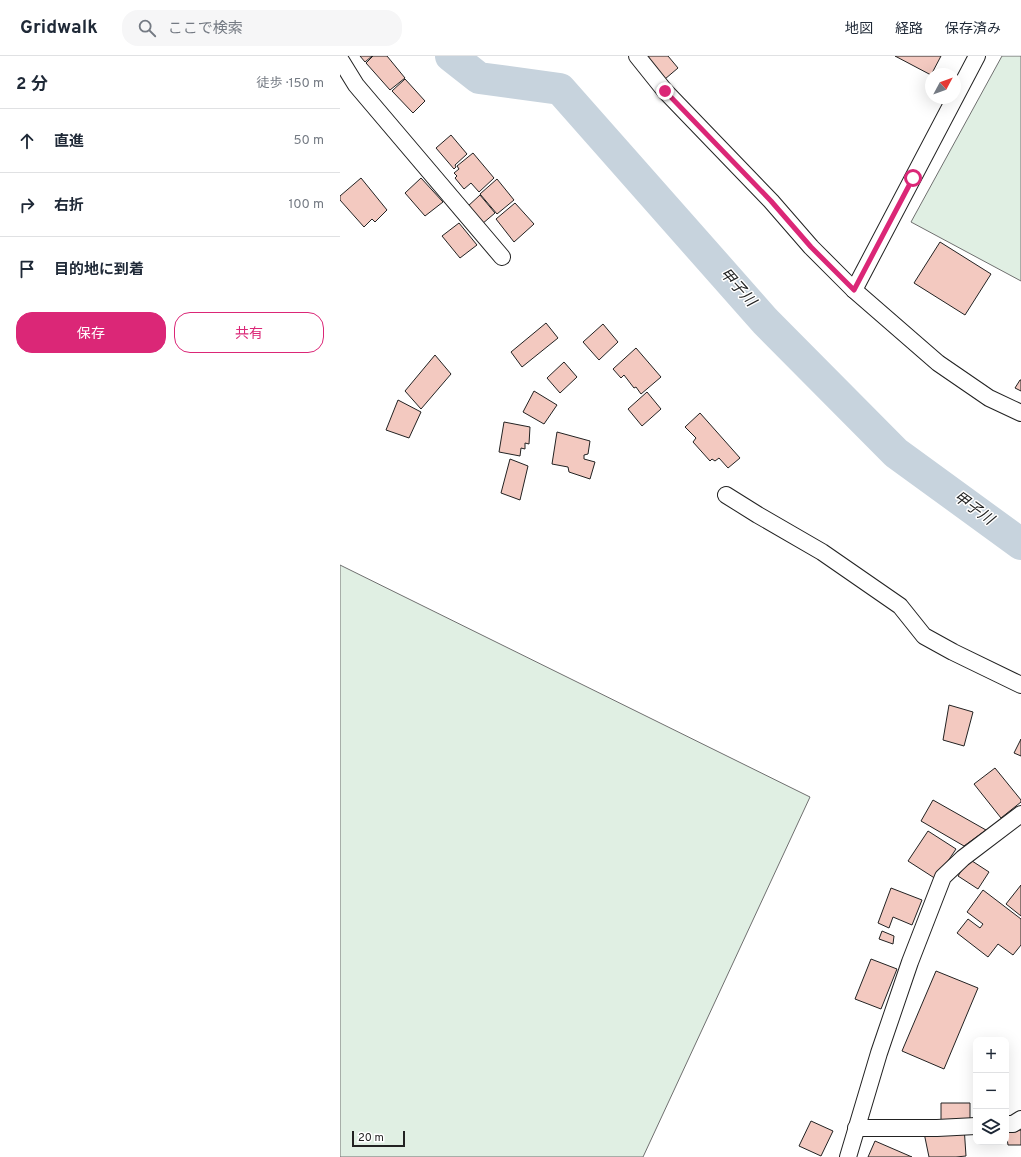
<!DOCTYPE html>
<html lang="ja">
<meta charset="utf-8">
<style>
:root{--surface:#fff;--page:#f6f6f7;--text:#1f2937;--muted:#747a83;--line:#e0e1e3;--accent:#db2777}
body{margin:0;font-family:Overpass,"Noto Sans JP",sans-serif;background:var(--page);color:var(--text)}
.controls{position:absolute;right:12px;bottom:12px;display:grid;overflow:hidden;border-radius:8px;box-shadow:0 4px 16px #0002}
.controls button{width:36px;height:36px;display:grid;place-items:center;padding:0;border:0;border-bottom:1px solid var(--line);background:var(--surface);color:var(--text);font:20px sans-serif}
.compass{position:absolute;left:585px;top:12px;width:36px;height:36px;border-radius:50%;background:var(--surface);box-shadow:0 4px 16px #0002;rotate:49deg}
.scale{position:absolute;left:12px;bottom:10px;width:53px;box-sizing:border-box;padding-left:4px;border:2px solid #222;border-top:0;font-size:11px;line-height:14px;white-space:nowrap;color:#222;-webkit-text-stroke:3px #fff;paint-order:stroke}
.stop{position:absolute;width:12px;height:12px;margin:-9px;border:3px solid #db2777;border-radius:50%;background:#fff}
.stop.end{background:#db2777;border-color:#fff;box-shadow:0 1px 4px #0008}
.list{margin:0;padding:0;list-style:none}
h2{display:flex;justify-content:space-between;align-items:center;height:52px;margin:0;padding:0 16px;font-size:17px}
h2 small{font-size:13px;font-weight:400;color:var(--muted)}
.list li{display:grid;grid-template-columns:26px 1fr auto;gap:12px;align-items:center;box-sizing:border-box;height:64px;padding:0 16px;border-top:1px solid var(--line)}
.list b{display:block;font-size:15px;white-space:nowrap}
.list em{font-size:13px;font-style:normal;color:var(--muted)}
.actions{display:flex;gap:8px;padding:12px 16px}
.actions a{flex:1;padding:9px 0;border:1px solid var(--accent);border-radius:16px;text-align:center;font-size:14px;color:var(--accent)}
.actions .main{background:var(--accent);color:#fff}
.icon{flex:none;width:22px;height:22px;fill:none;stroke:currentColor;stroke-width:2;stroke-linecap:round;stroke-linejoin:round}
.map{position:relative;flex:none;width:681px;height:1101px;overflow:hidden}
header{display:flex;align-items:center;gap:24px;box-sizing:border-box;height:56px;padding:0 20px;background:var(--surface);border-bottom:1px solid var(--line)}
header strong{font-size:19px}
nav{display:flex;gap:22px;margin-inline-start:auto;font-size:14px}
.search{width:280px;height:36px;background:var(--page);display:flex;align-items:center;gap:10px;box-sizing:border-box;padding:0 14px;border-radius:16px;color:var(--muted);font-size:15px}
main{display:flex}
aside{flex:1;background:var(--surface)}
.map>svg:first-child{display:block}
.green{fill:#e0efe3;stroke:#6f6f6f}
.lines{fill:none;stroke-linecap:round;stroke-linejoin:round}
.river{stroke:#c7d3dd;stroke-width:32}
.building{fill:#f3c9c0;stroke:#222}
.street-casing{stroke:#222;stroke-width:18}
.street{stroke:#fff;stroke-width:16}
.route{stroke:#db2777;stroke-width:5}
.labels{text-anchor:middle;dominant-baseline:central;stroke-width:3;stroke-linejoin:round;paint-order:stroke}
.water-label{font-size:15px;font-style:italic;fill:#222;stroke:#fff}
</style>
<header>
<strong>Gridwalk</strong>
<div class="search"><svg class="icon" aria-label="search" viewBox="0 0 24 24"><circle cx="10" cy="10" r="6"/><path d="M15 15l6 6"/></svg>ここで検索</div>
<nav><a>地図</a><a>経路</a><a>保存済み</a></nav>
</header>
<main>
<aside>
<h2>2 分<small>徒歩 · 150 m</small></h2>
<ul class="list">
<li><svg class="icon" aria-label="ahead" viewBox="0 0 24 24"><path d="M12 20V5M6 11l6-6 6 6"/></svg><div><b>直進</b></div><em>50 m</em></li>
<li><svg class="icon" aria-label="right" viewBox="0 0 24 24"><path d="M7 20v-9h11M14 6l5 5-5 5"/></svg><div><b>右折</b></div><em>100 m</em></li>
<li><svg class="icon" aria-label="arrive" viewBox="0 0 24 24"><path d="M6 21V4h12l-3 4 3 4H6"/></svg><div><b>目的地に到着</b></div></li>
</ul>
<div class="actions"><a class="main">保存</a><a>共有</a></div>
</aside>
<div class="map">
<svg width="681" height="1101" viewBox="0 0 681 1101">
<rect width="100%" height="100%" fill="#fff"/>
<!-- green -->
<g class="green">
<polygon points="662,0 681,0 681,225 571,166"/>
<polygon points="0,509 470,741 303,1101 0,1101"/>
</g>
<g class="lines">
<!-- river -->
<polyline class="river" points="111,0 139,22 220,33 425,265 556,397 681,488"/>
</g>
<!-- building -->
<g class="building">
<polygon points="20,0 32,0 25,6"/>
<polygon points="33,0 47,0 65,22 50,34 26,7"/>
<polygon points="306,0 328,0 338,12 325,23"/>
<polygon points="555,0 601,0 591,19"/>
<polygon points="65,23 85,45 73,57 52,35"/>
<polygon points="111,79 127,98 115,109 116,111 114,113 96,92"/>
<polygon points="133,97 154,122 139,136 131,127 124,133 115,122 117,120 114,117 119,113 117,110"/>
<polygon points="21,122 47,154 35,166 32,163 24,171 0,144 0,140"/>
<polygon points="81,122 103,146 85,160 65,137"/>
<polygon points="157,123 174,144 157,158 140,138"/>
<polygon points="140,139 155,157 142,168 127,151"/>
<polygon points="175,147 194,168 174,186 156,163"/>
<polygon points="119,167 137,189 120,202 102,180"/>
<polygon points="600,186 651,218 625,259 574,227"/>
<polygon points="206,267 218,282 182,311 171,296"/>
<polygon points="263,268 278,286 259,304 243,286"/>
<polygon points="296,292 321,321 301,338 296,331 294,332 284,319 281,322 273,313"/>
<polygon points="95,299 111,318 81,353 65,335"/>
<polygon points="224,306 237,321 220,337 207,322"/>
<polygon points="680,324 681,324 681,335 675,332"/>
<polygon points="194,335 217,349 204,368 183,356"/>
<polygon points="307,336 321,353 302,370 288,353"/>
<polygon points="58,344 81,356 69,382 46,374"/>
<polygon points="360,357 400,402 388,412 379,402 375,405 372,403 370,405 353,386 356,382 345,371"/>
<polygon points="164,366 190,371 189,388 185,387 185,393 181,392 180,400 159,396"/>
<polygon points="217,376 250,385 248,398 244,399 244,403 255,406 250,423 229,416 228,411 212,408"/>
<polygon points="170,403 188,410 180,444 161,437"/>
<polygon points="609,649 633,656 624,690 603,684"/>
<polygon points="681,683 681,700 674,697"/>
<polygon points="655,712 681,744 681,746 661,762 634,728"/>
<polygon points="593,744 646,774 624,790 581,765"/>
<polygon points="588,775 616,793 596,823 568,805"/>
<polygon points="629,803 649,816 638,833 618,820"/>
<polygon points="681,829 681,860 666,848"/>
<polygon points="551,832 582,844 572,869 553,861 549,872 538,867"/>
<polygon points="643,834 681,863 681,889 673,899 658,888 648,901 617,877 628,863 640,872 643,868 627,856"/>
<polygon points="542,875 554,880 553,888 539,883"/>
<polygon points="531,903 557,913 541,953 515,943"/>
<polygon points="596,915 638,932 604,1013 562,995"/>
<polygon points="601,1047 630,1047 630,1067 601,1066"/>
<polygon points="471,1065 493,1075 481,1100 459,1090"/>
<polygon points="624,1070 626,1100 616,1101 589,1101 583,1072"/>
<polygon points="681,1074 681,1089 668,1089 666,1075"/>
<polygon points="535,1085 572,1101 528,1101"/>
</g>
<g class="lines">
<defs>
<g id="street">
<polyline points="297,0 325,35 431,145 471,191 514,234 598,307 649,342 681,357"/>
<polyline points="0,3 16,29 162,201"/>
<polyline points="514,234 637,0"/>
<polyline points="386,439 418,459 482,496 560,550 584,580 613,596 681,629"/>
<polyline points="666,1068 673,1068 681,1063"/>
<polyline points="516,1072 597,1072 636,1070"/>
<polyline points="508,1101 539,997 570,906 603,821 623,802 681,758"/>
</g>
</defs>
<!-- street casing -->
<use href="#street" class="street-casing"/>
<!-- street -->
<use href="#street" class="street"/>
</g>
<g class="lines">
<!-- route -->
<polyline class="route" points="325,35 431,145 471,191 514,234 573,122"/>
</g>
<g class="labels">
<!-- water labels -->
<g class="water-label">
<text transform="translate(397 232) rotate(48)">甲子川</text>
<text transform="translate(633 453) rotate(36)">甲子川</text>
</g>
</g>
</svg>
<div class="controls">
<button>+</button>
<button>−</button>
<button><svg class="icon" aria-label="layers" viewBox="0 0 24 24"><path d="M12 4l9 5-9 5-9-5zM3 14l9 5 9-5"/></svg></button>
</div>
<svg class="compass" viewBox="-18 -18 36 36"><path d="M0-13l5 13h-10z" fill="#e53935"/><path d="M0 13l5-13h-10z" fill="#747a83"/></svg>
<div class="scale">20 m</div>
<div class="stop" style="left:573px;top:122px"></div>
<div class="stop end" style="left:325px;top:35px"></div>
</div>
</main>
